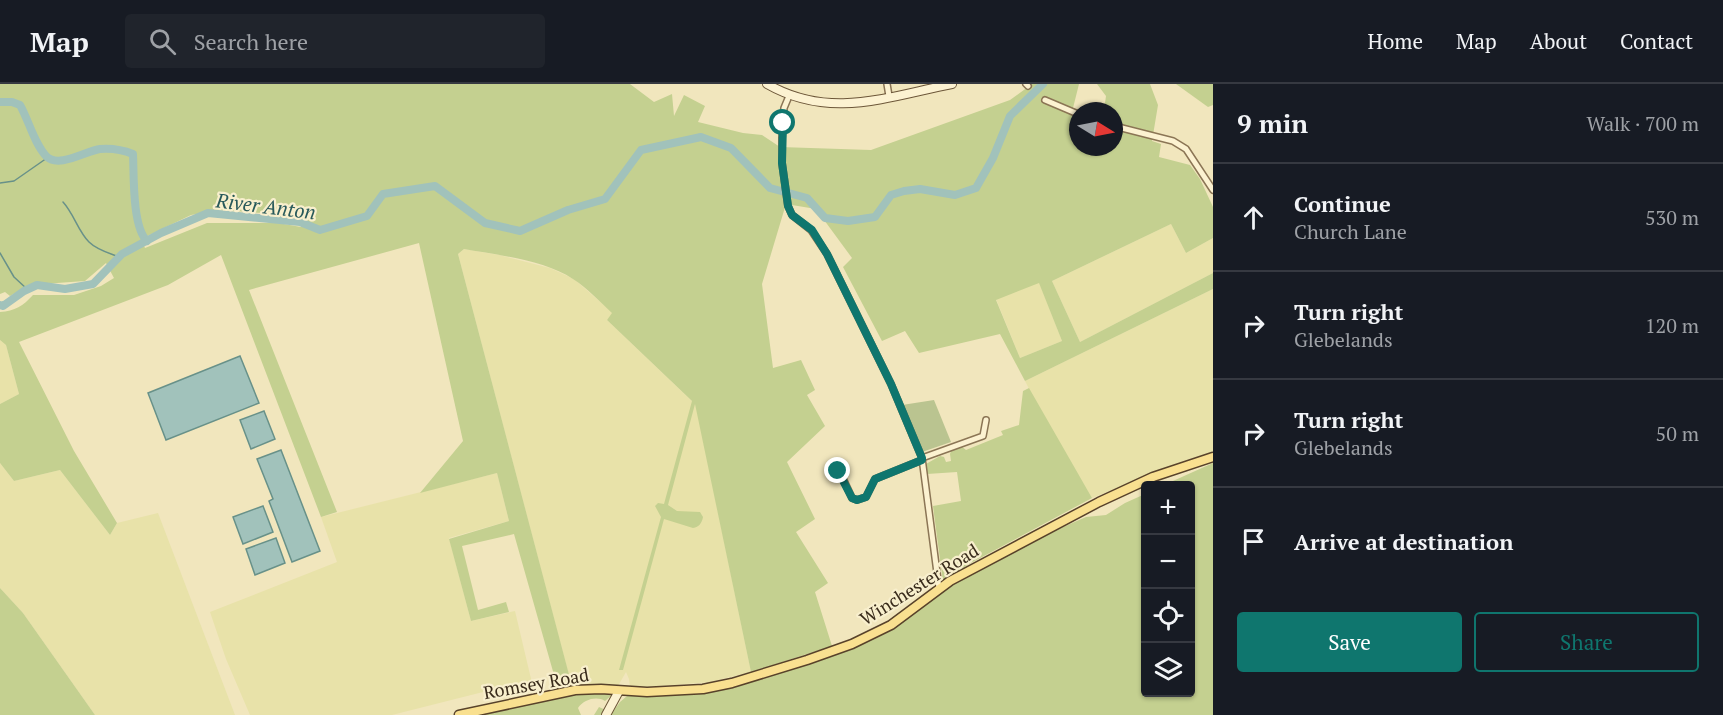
<!DOCTYPE html>
<meta charset="utf-8">
<style>
:root{--surface:#171b24;--page:#20242c;--text:#f1f3f6;--muted:#9ea1a6;--line:#363941;--accent:#0f766e}
body{margin:0;font-family:"PT Serif",serif;background:var(--page);color:var(--text)}
.controls{position:absolute;right:18px;bottom:18px;display:grid;overflow:hidden;border-radius:6px;box-shadow:0 2px 4px #0004}
.controls button{width:54px;height:54px;display:grid;place-items:center;padding:0;border:0;border-bottom:2px solid var(--line);background:var(--surface);color:var(--text);font:30px sans-serif}
.compass{position:absolute;left:1069px;top:18px;width:54px;height:54px;border-radius:50%;background:var(--surface);box-shadow:0 2px 4px #0004;rotate:100deg}
.stop{position:absolute;width:18px;height:18px;margin:-14px;border:4px solid #0f766e;border-radius:50%;background:#fff}
.stop.end{background:#0f766e;border-color:#fff;box-shadow:0 2px 6px #0008}
.list{margin:0;padding:0;list-style:none}
h2{display:flex;justify-content:space-between;align-items:center;height:78px;margin:0;padding:0 24px;font-size:26px}
h2 small{font-size:20px;font-weight:400;color:var(--muted)}
.list li{display:grid;grid-template-columns:39px 1fr auto;gap:18px;align-items:center;box-sizing:border-box;height:108px;padding:0 24px;border-top:2px solid var(--line)}
.list b{display:block;font-size:22px;white-space:nowrap}
.list p{margin:0;font-size:20px;white-space:nowrap;color:var(--muted)}
.list em{font-size:20px;font-style:normal;color:var(--muted)}
.actions{display:flex;gap:12px;padding:18px 24px}
.actions a{flex:1;padding:14px 0;border:2px solid var(--accent);border-radius:6px;text-align:center;font-size:21px;color:var(--accent)}
.actions .main{background:var(--accent);color:#fff}
.icon{flex:none;width:33px;height:33px;fill:none;stroke:currentColor;stroke-width:2;stroke-linecap:round;stroke-linejoin:round}
.map{position:relative;flex:none;width:1213px;height:631px;overflow:hidden}
header{display:flex;align-items:center;gap:36px;box-sizing:border-box;height:84px;padding:0 30px;background:var(--surface);border-bottom:2px solid var(--line)}
header strong{font-size:28px}
nav{display:flex;gap:33px;margin-inline-start:auto;font-size:21px}
.search{width:420px;height:54px;background:var(--page);display:flex;align-items:center;gap:15px;box-sizing:border-box;padding:0 21px;border-radius:6px;color:var(--muted);font-size:22px}
main{display:flex}
aside{flex:1;background:var(--surface)}
.map>svg:first-child{display:block}
.farmland{fill:#e8e2a9}
.green{fill:#c4d090;fill-rule:evenodd}
.cemetery{fill:#bac490}
.water{fill:#a1c2bb;stroke:#689189;stroke-width:1.5}
.lines{fill:none;stroke-linecap:round;stroke-linejoin:round}
.stream{stroke:#689189;stroke-width:1.5}
.river{stroke:#a1c2bb;stroke-width:8}
.street-casing{stroke:#8b7555;stroke-width:8}
.secondary-casing{stroke:#6c5638;stroke-width:10}
.primary-casing{stroke:#58422a;stroke-width:11}
.street{stroke:#fcf2d1;stroke-width:5}
.secondary{stroke:#fcf2d1;stroke-width:8}
.primary{stroke:#f9e090;stroke-width:8}
.route{stroke:#0f766e;stroke-width:8}
.labels{text-anchor:middle;dominant-baseline:central;stroke-width:4.5;stroke-linejoin:round;paint-order:stroke}
.street-label{font-size:18px;fill:#392b1b;stroke:#f8efcd}
.water-label{font-size:20px;font-style:italic;fill:#28595a;stroke:#f8efcd}
</style>
<header>
<strong>Map</strong>
<div class="search"><svg class="icon" aria-label="search" viewBox="0 0 24 24"><circle cx="10" cy="10" r="6"/><path d="M15 15l6 6"/></svg>Search here</div>
<nav><a>Home</a><a>Map</a><a>About</a><a>Contact</a></nav>
</header>
<main>
<div class="map">
<svg width="1213" height="631" viewBox="0 0 1213 631">
<rect width="100%" height="100%" fill="#f1e6bd"/>
<!-- farmland -->
<g class="farmland">
<polygon points="1171,140 1186,169 1213,154 1213,189 1080,258 1052,197"/>
<polygon points="464,165 499,171 550,184 574,195 613,229 607,236 696,321 751,588 710,598 648,603 630,603 629,595 626,588 618,602 572,603 458,170"/>
<polygon points="1039,198 1062,257 1020,274 996,215"/>
<polygon points="1213,205 1213,368 1183,377 1092,414 1047,339 1025,297"/>
<polygon points="0,256 6,261 19,310 0,320"/>
<polygon points="0,379 14,397 60,386 110,451 117,439 158,429 235,631 95,631 23,529 0,504"/>
<polygon points="497,389 509,437 449,454 471,537 515,527 532,599 483,608 392,631 250,631 226,575 210,528 337,478 321,433"/>
</g>
<!-- green -->
<g class="green">
<path d="M0,0H630L654,18L672,10L674,32L684,11L705,22L698,38L743,49L762,51L780,63L871,66L1010,16L1032,0H1079L1073,24L1080,27H1078V63H1114V27H1100L1105,19L1106,12L1097,0H1150L1158,21L1152,57L1161,60L1159,73L1190,81L1200,95L1213,123V154L1186,169L1171,140L1052,197L1080,258L1213,189V205L1025,297L1000,250L919,269L905,247L882,257L843,183L852,174L816,125L786,120L762,200L773,284L801,276L815,306L807,311L825,342L787,378L815,435L796,448L828,499L815,508L832,562L751,588L695,320L668,421L677,427L700,428L703,433C702,439 699,443 693,444L664,435L623,586H619L661,433L655,422L658,419L664,420L692,317L607,236L612,229C600,218 587,204 573,195C544,176 498,171 464,165L458,170L572,602L558,605L514,450L462,462L478,526L506,518L509,528L471,537L449,455L509,437L497,389L420,409L463,357L419,159L249,206L337,428L321,433L221,171L168,201L19,258L74,367L117,439L110,451L60,386L14,397L0,379V320L19,310L6,261L0,256V228C15,227 23,222 33,211H74L101,202L114,194L106,179L85,197L29,201L10,212L5,208L0,210ZM220,126L276,130L304,136L301,143L278,139H207L145,164L141,155L191,131ZM1039,199L1062,257L1020,274L996,216Z"/>
<polygon points="1176,0 1213,0 1213,21 1208,23"/>
<polygon points="1029,304 1092,414 969,480 943,498 933,422 961,417 957,388 927,390 926,380 940,372 944,373 946,378 951,377 950,370 951,367 961,362 966,366 1003,351 1001,347 1019,341 1023,307"/>
<polygon points="1213,379 1213,631 594,631 599,623 612,629 620,618 627,612 696,609 851,563 954,498 1018,466 1031,457 1086,433 1106,431 1125,419 1145,410 1146,608 1190,608 1190,402 1164,401"/>
<polygon points="0,504 23,529 95,631 0,631"/>
<path d="M580,608L612,609V611L605,617C597,612 584,615 578,624L581,631H473Z"/>
</g>
<!-- cemetery -->
<polygon class="cemetery" points="934,316 951,358 922,368 902,321"/>
<!-- water -->
<g class="water">
<polygon points="240,272 259,319 166,356 148,309"/>
<polygon points="264,327 275,355 251,365 240,336"/>
<polygon points="281,366 320,467 292,478 269,417 273,415 257,375"/>
<polygon points="263,422 273,448 243,460 233,433"/>
<polygon points="276,454 285,479 255,491 246,465"/>
</g>
<g class="lines">
<!-- stream -->
<g class="stream">
<polyline points="0,99 14,97 47,74"/>
<path d="M63,118C74,130 78,147 89,158C97,166 109,169 119,173"/>
<polyline points="0,169 14,193 27,205"/>
</g>
<!-- river -->
<g class="river">
<path d="M0,18H12L20,21C29,37 34,59 46,72C58,85 86,67 100,65C112,64 123,66 133,70C134,90 132,143 147,157"/>
<polyline points="0,221 3,222 24,207 37,201 65,205 93,200 122,170 161,149 208,129 300,138 320,146 367,132 383,110 435,102 485,139 520,147 568,126 605,115 641,66 701,53 731,64 770,104 807,114 825,134 848,137 875,133 891,111 904,107 920,105 955,111 976,104 993,74 1010,32 1043,0"/>
</g>
<defs>
<g id="street">
<polyline points="887,0 889,12"/>
<polyline points="1026,0 1028,2"/>
<polyline points="789,12 784,24 782,54 782,79 788,122 792,131 811,146 827,170 891,300 922,374 939,504"/>
<polyline points="1045,16 1078,30"/>
<polyline points="1114,42 1173,57 1186,65 1213,106"/>
<polyline points="922,374 983,352 986,336"/>
<polyline points="839,386 852,414 857,416 866,413 875,395 922,376"/>
</g>
<g id="secondary">
<path d="M767,0C830,36 886,13 952,0"/>
<polyline points="606,631 619,607"/>
</g>
<polyline id="primary" points="459,631 575,606 601,605 647,608 703,605 732,599 807,576 852,560 891,541 950,497 1099,418 1153,393 1213,373"/>
</defs>
<!-- street casing -->
<use href="#street" class="street-casing"/>
<!-- secondary casing -->
<use href="#secondary" class="secondary-casing"/>
<!-- primary casing -->
<use href="#primary" class="primary-casing"/>
<!-- street -->
<use href="#street" class="street"/>
<!-- secondary -->
<use href="#secondary" class="secondary"/>
<!-- primary -->
<use href="#primary" class="primary"/>
</g>
<g class="lines">
<!-- route -->
<polyline class="route" points="783,39 782,79 788,122 792,131 812,146 827,170 891,300 922,374 922,376 875,395 866,413 857,416 852,414 838,387"/>
</g>
<g class="labels">
<!-- street labels -->
<g class="street-label">
<text transform="translate(919 500) rotate(-32)">Winchester Road</text>
<text transform="translate(536 599) rotate(-10)">Romsey Road</text>
</g>
<!-- water labels -->
<g class="water-label">
<text transform="translate(266 122) rotate(7)">River Anton</text>
</g>
</g>
</svg>
<div class="controls">
<button>+</button>
<button>−</button>
<button><svg class="icon" aria-label="locate" viewBox="0 0 24 24"><circle cx="12" cy="12" r="6"/><path d="M12 2v4M12 18v4M2 12h4M18 12h4"/></svg></button>
<button><svg class="icon" aria-label="layers" viewBox="0 0 24 24"><path d="M12 4l9 5-9 5-9-5zM3 14l9 5 9-5"/></svg></button>
</div>
<svg class="compass" viewBox="-18 -18 36 36"><path d="M0-13l5 13h-10z" fill="#e53935"/><path d="M0 13l5-13h-10z" fill="#9ea1a6"/></svg>
<div class="stop" style="left:783px;top:39px"></div>
<div class="stop end" style="left:838px;top:387px"></div>
</div>
<aside>
<h2>9 min<small>Walk · 700 m</small></h2>
<ul class="list">
<li><svg class="icon" aria-label="ahead" viewBox="0 0 24 24"><path d="M12 20V5M6 11l6-6 6 6"/></svg><div><b>Continue</b><p>Church Lane</p></div><em>530 m</em></li>
<li><svg class="icon" aria-label="right" viewBox="0 0 24 24"><path d="M7 20v-9h11M14 6l5 5-5 5"/></svg><div><b>Turn right</b><p>Glebelands</p></div><em>120 m</em></li>
<li><svg class="icon" aria-label="right" viewBox="0 0 24 24"><path d="M7 20v-9h11M14 6l5 5-5 5"/></svg><div><b>Turn right</b><p>Glebelands</p></div><em>50 m</em></li>
<li><svg class="icon" aria-label="arrive" viewBox="0 0 24 24"><path d="M6 21V4h12l-3 4 3 4H6"/></svg><div><b>Arrive at destination</b></div></li>
</ul>
<div class="actions"><a class="main">Save</a><a>Share</a></div>
</aside>
</main>
